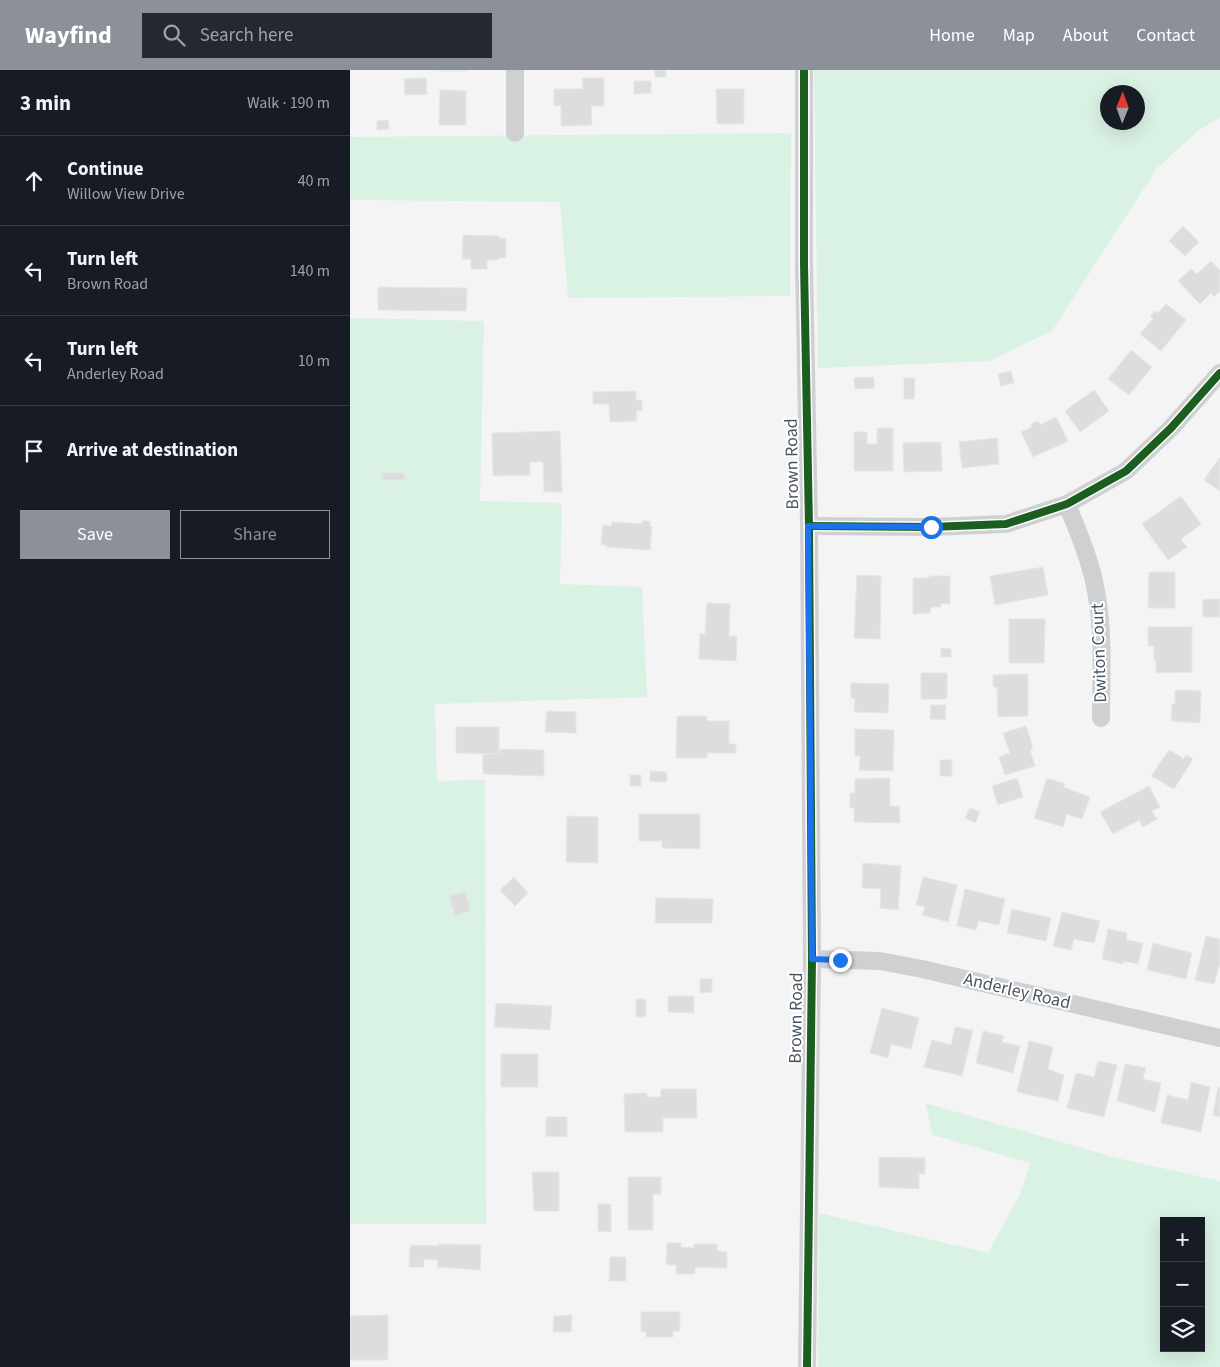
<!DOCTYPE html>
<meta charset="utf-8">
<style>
:root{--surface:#171b24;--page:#242831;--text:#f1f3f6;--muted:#9ea1a6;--line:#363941;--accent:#8c9099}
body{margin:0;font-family:"Source Sans 3",sans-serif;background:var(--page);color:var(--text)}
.controls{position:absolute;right:15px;bottom:15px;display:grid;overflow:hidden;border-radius:0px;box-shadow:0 5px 20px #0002}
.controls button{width:45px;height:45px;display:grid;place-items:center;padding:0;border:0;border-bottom:1px solid var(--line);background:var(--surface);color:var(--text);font:25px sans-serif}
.compass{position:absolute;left:750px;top:15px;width:45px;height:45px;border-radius:50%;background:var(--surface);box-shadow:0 5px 20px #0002;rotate:1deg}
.stop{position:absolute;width:15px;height:15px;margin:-11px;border:4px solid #1a73e8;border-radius:50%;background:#fff}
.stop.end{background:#1a73e8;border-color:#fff;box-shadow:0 1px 5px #0008}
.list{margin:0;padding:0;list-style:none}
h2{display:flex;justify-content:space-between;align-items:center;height:65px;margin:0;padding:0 20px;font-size:21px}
h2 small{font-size:16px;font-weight:400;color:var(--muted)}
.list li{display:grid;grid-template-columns:32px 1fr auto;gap:15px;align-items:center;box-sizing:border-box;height:90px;padding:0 20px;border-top:1px solid var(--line)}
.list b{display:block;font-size:19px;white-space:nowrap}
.list p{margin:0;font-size:16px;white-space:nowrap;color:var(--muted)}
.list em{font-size:16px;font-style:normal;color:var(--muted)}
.actions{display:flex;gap:10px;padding:15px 20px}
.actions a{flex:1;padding:11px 0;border:1px solid var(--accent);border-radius:0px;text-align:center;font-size:18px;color:var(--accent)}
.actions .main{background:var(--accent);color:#fff}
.icon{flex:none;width:28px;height:28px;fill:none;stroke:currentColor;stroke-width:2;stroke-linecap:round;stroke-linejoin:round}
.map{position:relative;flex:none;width:870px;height:1297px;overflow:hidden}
header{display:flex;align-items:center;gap:30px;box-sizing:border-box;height:70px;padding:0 25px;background:var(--accent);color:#fff}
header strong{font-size:24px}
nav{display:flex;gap:28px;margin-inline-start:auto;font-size:18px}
.search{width:350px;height:45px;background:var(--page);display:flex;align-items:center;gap:12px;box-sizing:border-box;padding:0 18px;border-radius:0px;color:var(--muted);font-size:19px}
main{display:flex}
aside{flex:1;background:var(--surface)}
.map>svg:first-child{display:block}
.green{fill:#d9f2e3;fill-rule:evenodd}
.building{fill:#ddddde;stroke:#e5e6e7}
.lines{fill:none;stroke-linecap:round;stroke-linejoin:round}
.minor{stroke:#ced0d2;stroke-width:18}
.cycleway-casing{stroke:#fff;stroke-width:11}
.cycleway{stroke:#1b5e20;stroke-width:8}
.route{stroke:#1a73e8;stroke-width:6}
.labels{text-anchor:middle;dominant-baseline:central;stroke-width:4;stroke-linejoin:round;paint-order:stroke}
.street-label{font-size:18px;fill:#4a5661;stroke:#fff}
</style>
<header>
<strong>Wayfind</strong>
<div class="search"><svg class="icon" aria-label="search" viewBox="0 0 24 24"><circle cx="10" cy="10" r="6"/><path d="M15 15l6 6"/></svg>Search here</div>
<nav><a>Home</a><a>Map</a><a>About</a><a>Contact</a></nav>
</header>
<main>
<aside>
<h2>3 min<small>Walk · 190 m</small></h2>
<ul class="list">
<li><svg class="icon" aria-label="ahead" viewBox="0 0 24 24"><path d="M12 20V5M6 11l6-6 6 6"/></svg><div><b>Continue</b><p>Willow View Drive</p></div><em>40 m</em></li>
<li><svg class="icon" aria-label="left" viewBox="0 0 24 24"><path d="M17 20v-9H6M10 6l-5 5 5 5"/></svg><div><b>Turn left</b><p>Brown Road</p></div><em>140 m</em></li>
<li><svg class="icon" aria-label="left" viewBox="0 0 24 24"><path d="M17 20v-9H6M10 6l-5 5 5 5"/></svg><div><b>Turn left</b><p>Anderley Road</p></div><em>10 m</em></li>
<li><svg class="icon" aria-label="arrive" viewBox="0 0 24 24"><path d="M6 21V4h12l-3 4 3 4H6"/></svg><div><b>Arrive at destination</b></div></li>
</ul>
<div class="actions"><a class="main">Save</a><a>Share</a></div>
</aside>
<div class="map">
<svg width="870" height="1297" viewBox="0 0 870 1297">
<rect width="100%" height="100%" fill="#f4f4f4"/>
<!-- green -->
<g class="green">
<path d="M464,0H870V47L848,61L807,98L702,261L639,291L468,298ZM758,22H788V52H758Z"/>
<polygon points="441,63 440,226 218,228 210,132 0,130 0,67"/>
<polygon points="0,248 134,251 130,431 212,433 210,514 292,517 297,627 85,634 87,711 135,710 136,1154 0,1154"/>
<path d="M575,1033L767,1088L870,1111V1297H468L469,1143L638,1183L670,1124L680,1093L583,1065ZM814,1151H851V1278H814Z"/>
</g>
<!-- building -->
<g class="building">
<rect x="89" y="0" width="27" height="1"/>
<rect x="305" y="0" width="11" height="7"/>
<polygon points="76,8 77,24 55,25 54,9"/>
<polygon points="232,8 254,8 254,36 241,36 242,55 211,56 211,36 204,36 204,19 233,19"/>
<polygon points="284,11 301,11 301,23 284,24"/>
<polygon points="366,19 394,19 394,54 367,54"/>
<polygon points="90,20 116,21 116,55 89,55"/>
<polygon points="38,50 39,59 27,60 27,51"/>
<polygon points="833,156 849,172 835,186 819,171"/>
<polygon points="113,165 149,166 149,169 156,168 156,188 148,188 148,190 137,190 137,199 121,199 121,189 112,189"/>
<polygon points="861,191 870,200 870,221 864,227 861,223 850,234 828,211 841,199 847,204"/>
<polygon points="28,217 117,218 116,241 28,240"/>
<polygon points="816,234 836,250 811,281 790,264 803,249 800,246 805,241 808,243"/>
<polygon points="781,280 802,297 779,325 758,309"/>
<polygon points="661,301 664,313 651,316 648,304"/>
<polygon points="524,307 524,318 505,319 504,308"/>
<polygon points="554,308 565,308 564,329 554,329"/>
<polygon points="744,320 759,341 730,362 715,341"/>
<polygon points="286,321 286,330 292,330 292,341 286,341 287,351 260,352 259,334 243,334 243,322"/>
<polygon points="706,347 718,371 683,387 671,362 682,357 681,354 688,351 690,355"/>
<polygon points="527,358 543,358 543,401 504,401 504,362 517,362 517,374 527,374"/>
<polygon points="210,361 212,422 194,422 193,392 180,392 180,405 143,406 142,363"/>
<polygon points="647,368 649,394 612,398 609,372"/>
<polygon points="591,372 592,401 554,402 553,373"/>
<polygon points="870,387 870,421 854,410"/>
<polygon points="32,403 54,403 55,410 32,410"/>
<polygon points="831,426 851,454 831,469 837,477 818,490 792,454"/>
<polygon points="292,451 300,451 300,456 302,456 300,480 256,477 256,475 251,475 253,455 261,456 262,452 292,454"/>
<polygon points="693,497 698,525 645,535 640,506"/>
<polygon points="799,502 825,502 825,538 798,538"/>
<polygon points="507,505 531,506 530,569 504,568"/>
<polygon points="579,506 600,506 600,534 591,533 591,537 581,537 580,543 563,544 563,508 579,508"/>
<polygon points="863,529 870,529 870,547 853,547 853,530"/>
<polygon points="357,533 380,534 379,566 387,566 386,591 349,589 350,564 355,564"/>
<polygon points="659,549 695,549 694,593 659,593"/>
<polygon points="798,557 842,557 842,602 806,603 806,591 804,591 804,576 798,576"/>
<polygon points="591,578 601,579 601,587 591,587"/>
<rect x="571" y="603" width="26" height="26"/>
<polygon points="678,604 678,646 648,647 647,617 643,617 643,605"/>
<polygon points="501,613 539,614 538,643 504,642 505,629 501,628"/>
<polygon points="825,620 851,621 850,653 821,651 822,634 825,634"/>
<polygon points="581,635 596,635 595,650 580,649"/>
<polygon points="197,641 226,642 226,663 195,662"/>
<polygon points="327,646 357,646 357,651 379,651 379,674 386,674 386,683 357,683 357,688 326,688"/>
<polygon points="676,656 683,678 680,680 685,696 655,705 649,687 660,683 653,663"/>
<polygon points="106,657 149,657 149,684 106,683"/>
<polygon points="505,659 544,660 543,701 509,700 510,686 505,686"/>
<polygon points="149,679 194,680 194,706 133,704 133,684 149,684"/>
<polygon points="819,680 834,689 836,685 843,689 824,719 801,706"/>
<rect x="590" y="690" width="12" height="16"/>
<polygon points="300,701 317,702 317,712 300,711"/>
<rect x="280" y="705" width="11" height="11"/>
<polygon points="540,708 540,736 549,736 550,753 504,752 504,738 500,738 500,723 505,723 505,709"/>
<polygon points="667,708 673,727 648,735 642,716"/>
<polygon points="697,708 715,714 713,717 740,727 732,749 717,744 713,757 684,748"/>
<polygon points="799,716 810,737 802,741 807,749 793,757 789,750 763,764 750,742"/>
<polygon points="620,738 630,742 625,753 615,748"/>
<polygon points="289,744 350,744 350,779 312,778 312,771 289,771"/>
<polygon points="217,746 248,747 248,793 216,792"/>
<polygon points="513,793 551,796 548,840 530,838 531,819 512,818"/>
<polygon points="164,807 178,823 165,836 150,820"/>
<polygon points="573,807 607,815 598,852 572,845 575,837 566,835"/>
<polygon points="615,819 655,829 649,855 629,851 626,860 607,856"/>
<polygon points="115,822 121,841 105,846 99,826"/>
<polygon points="306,828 363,829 362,853 305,853"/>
<polygon points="662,839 701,848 696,871 657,863"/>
<polygon points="712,842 750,851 744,873 724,869 721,880 703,876"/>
<polygon points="758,859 777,863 776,870 793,873 788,894 773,891 773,894 752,889"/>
<polygon points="856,866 870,869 870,893 864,914 845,910"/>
<polygon points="803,873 842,883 836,909 797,900"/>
<polygon points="350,909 362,909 362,922 350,923"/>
<polygon points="318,926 344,926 344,943 318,942"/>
<rect x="286" y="929" width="10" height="18"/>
<polygon points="146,933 202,936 200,960 144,957"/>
<polygon points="532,938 569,948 561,979 541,974 538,988 520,983"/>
<polygon points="605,957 623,960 612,1006 574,997 582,970 601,975"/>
<polygon points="633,961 654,966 652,972 670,976 663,1003 626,993"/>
<polygon points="679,971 703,977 698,999 714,1005 708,1031 667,1022"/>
<rect x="151" y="984" width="37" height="33"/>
<polygon points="748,991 767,995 754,1047 717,1038 726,1003 744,1007"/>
<polygon points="775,994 796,998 793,1009 811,1013 805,1042 767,1031"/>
<polygon points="841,1012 860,1017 851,1062 811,1053 817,1025 838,1030"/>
<polygon points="868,1017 870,1017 870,1047 863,1045"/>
<polygon points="311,1019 346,1019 347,1048 313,1048 313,1062 275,1062 274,1024 297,1023 297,1027 311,1027"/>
<polygon points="196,1047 217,1047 217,1067 196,1066"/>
<polygon points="529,1087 575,1088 575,1104 569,1104 569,1119 529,1117"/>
<polygon points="182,1102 209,1102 209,1141 184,1141"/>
<polygon points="278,1107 311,1107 311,1124 303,1124 303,1160 278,1160"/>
<polygon points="248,1134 261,1134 261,1162 248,1161"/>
<polygon points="317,1173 331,1173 331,1177 344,1178 344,1174 367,1174 367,1181 377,1182 377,1198 345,1197 345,1204 326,1204 326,1195 316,1195"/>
<polygon points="89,1174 131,1175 130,1200 87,1197 88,1190 74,1189 74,1197 59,1197 60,1175 89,1176"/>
<polygon points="260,1187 276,1187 276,1211 259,1211"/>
<polygon points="291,1242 330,1242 330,1261 323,1261 323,1267 296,1267 296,1262 291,1262"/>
<polygon points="38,1245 38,1290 0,1290 0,1246"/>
<polygon points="222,1245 221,1262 203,1262 204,1246"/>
</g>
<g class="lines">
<!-- minor -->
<g class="minor">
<polyline points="454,0 454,194 459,456 462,889 457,1297"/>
<polyline points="165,63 165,0"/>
<path d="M717,434C728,462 741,491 746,521C754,563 751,606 751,648"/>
<polyline points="459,456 581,457 656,454 717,434 776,401 821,358 870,303"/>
<polyline points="462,889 530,891 572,899 870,968"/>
</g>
<defs>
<g id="cycleway">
<polyline points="454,0 454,194 459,456 462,889 457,1297"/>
<polyline points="459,456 581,457 656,454 717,434 776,401 821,358 870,303"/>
</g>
</defs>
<!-- cycleway casing -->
<use href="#cycleway" class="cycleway-casing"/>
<!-- cycleway -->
<use href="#cycleway" class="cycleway"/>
</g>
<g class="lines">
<!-- route -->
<polyline class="route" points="490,890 462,889 458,456 581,457"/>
</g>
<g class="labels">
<!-- street labels -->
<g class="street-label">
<text transform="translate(442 394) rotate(-91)">Brown Road</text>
<text transform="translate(749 583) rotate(-92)">Dwiton Court</text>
<text transform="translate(667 921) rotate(13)">Anderley Road</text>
<text transform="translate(446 948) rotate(-89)">Brown Road</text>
</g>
</g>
</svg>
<div class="controls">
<button>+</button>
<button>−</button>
<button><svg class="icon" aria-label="layers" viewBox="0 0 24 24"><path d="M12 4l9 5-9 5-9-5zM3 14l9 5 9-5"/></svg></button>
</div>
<svg class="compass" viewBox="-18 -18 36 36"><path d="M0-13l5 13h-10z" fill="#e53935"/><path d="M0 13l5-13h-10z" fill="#9ea1a6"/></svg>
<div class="stop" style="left:581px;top:457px"></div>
<div class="stop end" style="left:490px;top:890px"></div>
</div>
</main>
